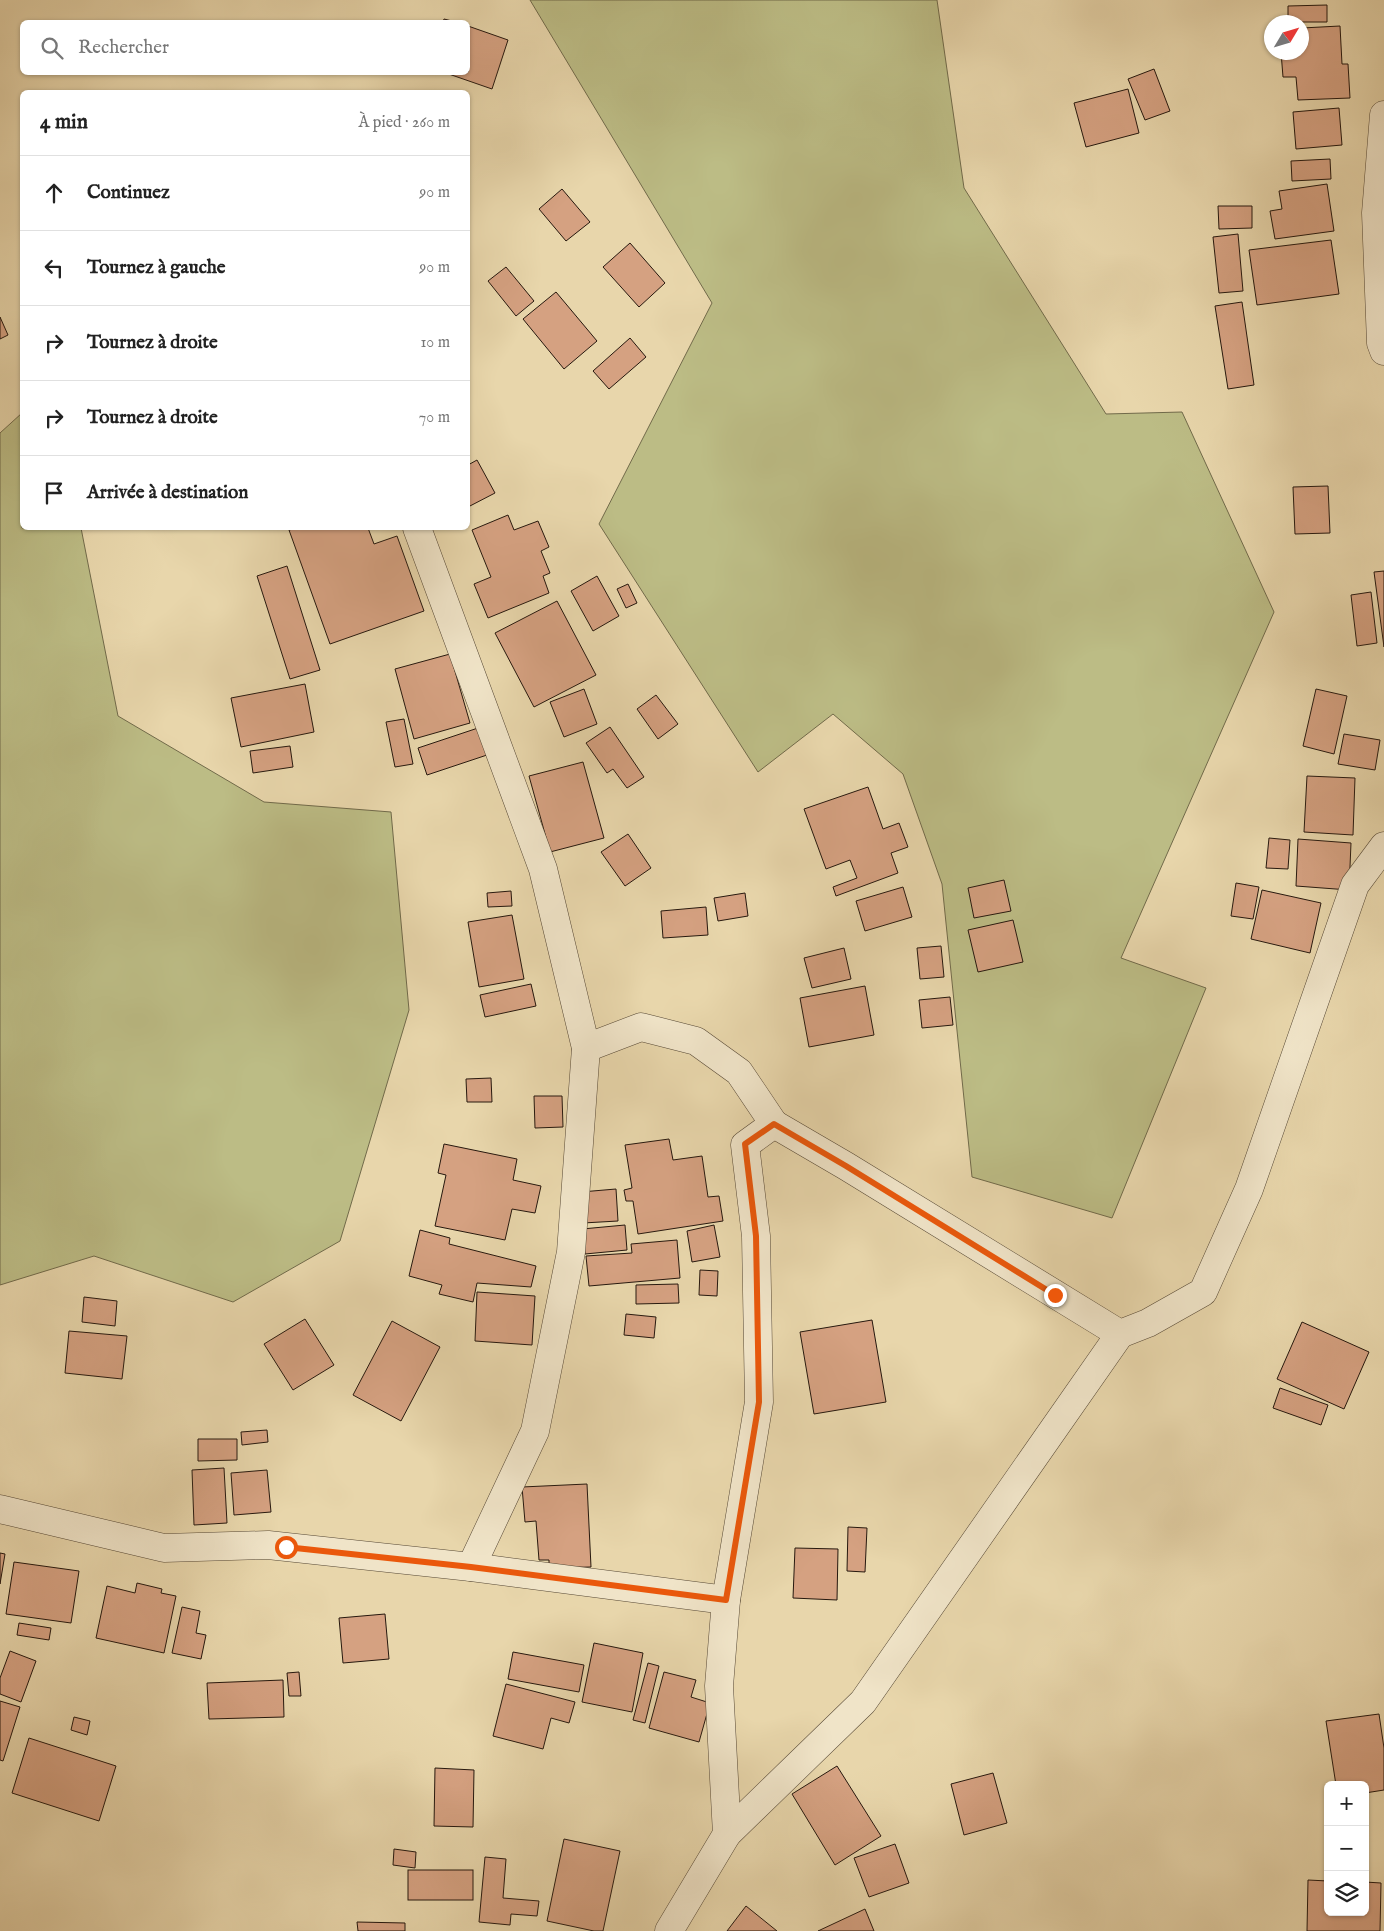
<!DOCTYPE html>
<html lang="fr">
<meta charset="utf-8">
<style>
:root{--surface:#fff;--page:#f6f6f6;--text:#222;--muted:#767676;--line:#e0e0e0}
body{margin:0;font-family:"IM FELL English",serif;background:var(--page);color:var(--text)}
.controls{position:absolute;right:15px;bottom:15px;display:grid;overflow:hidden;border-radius:8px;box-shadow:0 1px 4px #0004}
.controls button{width:45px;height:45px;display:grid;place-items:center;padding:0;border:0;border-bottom:1px solid var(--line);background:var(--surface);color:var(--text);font:25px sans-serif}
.compass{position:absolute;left:1264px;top:15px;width:45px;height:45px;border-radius:50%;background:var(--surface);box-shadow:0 1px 4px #0004;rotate:52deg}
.stop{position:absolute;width:15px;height:15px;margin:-11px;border:4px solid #ea580c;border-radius:50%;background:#fff}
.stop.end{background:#ea580c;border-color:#fff;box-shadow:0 1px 5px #0008}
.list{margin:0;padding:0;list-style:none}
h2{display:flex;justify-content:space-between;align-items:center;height:65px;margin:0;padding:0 20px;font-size:21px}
h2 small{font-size:16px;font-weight:400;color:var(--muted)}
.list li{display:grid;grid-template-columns:32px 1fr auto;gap:15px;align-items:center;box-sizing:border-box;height:75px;padding:0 20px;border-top:1px solid var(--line)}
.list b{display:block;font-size:19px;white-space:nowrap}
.list em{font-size:16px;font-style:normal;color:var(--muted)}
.icon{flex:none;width:28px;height:28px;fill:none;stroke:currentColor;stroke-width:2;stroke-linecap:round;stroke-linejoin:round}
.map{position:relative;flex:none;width:1384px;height:1931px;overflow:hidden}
.search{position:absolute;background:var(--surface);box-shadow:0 1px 4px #0004;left:20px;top:20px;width:450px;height:55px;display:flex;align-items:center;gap:12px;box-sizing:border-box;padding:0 18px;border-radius:8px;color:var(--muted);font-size:19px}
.panel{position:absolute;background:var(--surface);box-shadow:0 1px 4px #0004;left:20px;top:90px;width:450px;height:440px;border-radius:8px}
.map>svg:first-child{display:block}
.green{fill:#bcbc85;stroke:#716a4a}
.building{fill:#d5a181;stroke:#26180e}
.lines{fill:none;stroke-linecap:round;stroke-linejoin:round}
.minor-casing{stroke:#564835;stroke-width:29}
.tertiary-casing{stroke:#564835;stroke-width:29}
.minor{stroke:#f0e4c8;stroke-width:28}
.tertiary{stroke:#f0e4c8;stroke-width:28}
.route{stroke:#ea580c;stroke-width:6}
</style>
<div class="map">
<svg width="1384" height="1931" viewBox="0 0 1384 1931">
<rect width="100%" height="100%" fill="#e8d6ab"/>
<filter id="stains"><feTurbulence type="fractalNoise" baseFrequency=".004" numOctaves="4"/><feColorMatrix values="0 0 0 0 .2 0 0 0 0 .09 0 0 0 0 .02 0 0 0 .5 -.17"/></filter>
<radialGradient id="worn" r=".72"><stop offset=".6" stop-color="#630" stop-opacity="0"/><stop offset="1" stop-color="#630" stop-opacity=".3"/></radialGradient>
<!-- green -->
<g class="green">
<polygon points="530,0 937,0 964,188 1106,414 1182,412 1274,612 1121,958 1206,988 1112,1218 972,1177 942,884 903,774 833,714 758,772 599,524 712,303"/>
<polygon points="22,413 22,528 81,528 118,716 264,802 391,812 409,1010 340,1241 233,1302 94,1256 0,1285 0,433"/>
</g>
<!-- building -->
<g class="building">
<polygon points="1327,5 1327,22 1288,22 1288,6"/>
<polygon points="444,19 456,22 443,22"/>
<polygon points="468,26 508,40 492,89 443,72 468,72"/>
<polygon points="1340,26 1342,64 1348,64 1350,98 1298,100 1296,77 1283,77 1281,52 1302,52 1302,28"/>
<polygon points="1154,69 1170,111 1145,120 1128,79"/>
<polygon points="1128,89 1139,133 1086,147 1074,103"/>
<polygon points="1339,108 1342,145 1296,149 1293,112"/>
<polygon points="1330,159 1331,179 1292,181 1291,161"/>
<polygon points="1327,184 1334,231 1275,239 1270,211 1282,209 1279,191"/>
<polygon points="562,189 590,222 566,241 539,209"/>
<polygon points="1218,206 1252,206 1252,228 1219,229"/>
<polygon points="1238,234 1243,291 1219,293 1213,237"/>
<polygon points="1331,240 1339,294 1257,305 1249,250"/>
<polygon points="630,243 665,283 639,307 603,267"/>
<polygon points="506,267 534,301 516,316 488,281"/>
<polygon points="556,292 597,341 564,369 523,319"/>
<polygon points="1242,302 1254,385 1228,389 1215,306"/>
<polygon points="0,317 8,335 0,339"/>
<polygon points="630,338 646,357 609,389 593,371"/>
<polygon points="477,460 495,493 468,507 468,465"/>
<polygon points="1328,486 1330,533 1295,534 1293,487"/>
<polygon points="508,515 514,530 538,521 549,547 541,551 550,573 543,576 549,593 488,618 474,584 491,577 472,530"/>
<polygon points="297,528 368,528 374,544 397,536 424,611 330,644 289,530"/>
<polygon points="287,566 320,670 290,679 257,576"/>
<polygon points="1384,571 1384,647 1374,572"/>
<polygon points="597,576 619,616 593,631 571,591"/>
<polygon points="628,584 637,603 626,608 617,589"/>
<polygon points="1371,592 1377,643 1357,646 1351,595"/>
<polygon points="557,601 596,675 534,707 495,633"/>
<polygon points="450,654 470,723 414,739 395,669"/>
<polygon points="305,684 314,732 241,747 231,698"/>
<polygon points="584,689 597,724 564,737 550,702"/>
<polygon points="1316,689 1347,696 1334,754 1303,746"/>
<polygon points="656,695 678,724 658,739 637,709"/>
<polygon points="404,719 413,764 395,767 386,722"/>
<polygon points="610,727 644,777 627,788 613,769 607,773 586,743"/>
<polygon points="478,728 487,755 427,775 418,748"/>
<polygon points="1344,734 1380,740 1375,770 1338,764"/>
<polygon points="290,746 293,767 253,773 250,751"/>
<polygon points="583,762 604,838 550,852 529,776"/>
<polygon points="1307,776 1355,778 1353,835 1304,832"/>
<polygon points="868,787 883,829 899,823 908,847 891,853 898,873 836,896 833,887 857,878 850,860 826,869 804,809"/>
<polygon points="628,834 651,868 625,886 601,852"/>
<polygon points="1269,838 1290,840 1288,869 1266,868"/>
<polygon points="1298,839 1351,843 1349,890 1296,886"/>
<polygon points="1004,880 1011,911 974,918 968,888"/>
<polygon points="1236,883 1259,887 1253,919 1231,916"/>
<polygon points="903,887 912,917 865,931 856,901"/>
<polygon points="1262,890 1321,903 1310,953 1251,939"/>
<polygon points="511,891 512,906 488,907 487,893"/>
<polygon points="745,893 748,916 718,921 714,898"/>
<polygon points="706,907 708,935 663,938 661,911"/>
<polygon points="512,915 524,979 479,987 468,922"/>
<polygon points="1013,920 1023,962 978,972 968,930"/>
<polygon points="941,946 944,977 920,979 917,948"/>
<polygon points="844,948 851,979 812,988 804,958"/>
<polygon points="531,984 536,1006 485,1017 480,995"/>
<polygon points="865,986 874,1035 809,1047 800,998"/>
<polygon points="950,997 953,1025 922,1028 919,1000"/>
<polygon points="491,1078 492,1102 467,1102 466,1079"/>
<polygon points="534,1096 562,1096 563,1127 535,1128"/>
<polygon points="669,1139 673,1160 702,1156 708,1197 719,1196 723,1221 638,1234 633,1201 626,1201 624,1190 632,1188 625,1145"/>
<polygon points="444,1144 517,1159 513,1180 541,1186 535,1213 512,1209 505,1240 435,1226 446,1175 438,1173"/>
<polygon points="616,1189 618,1221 583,1223 581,1192"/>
<polygon points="625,1225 627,1250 585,1254 582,1229"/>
<polygon points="714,1225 720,1257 692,1262 687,1231"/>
<polygon points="420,1230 450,1238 449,1244 536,1266 531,1287 477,1283 473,1302 439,1294 442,1285 409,1276"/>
<polygon points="677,1240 680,1278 589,1286 586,1256 632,1253 631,1244"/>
<polygon points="700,1270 718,1271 717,1296 699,1295"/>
<polygon points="678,1284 679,1303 636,1304 636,1285"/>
<polygon points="477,1292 535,1296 532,1345 475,1341"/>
<polygon points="84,1297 117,1301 115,1326 82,1322"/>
<polygon points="626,1314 656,1317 654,1338 624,1335"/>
<polygon points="305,1319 334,1365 293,1390 264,1344"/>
<polygon points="872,1320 886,1402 814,1414 800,1332"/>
<polygon points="392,1321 440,1347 401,1421 353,1395"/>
<polygon points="1302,1322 1369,1352 1344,1409 1277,1379"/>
<polygon points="69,1331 127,1336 122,1379 65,1373"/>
<polygon points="1280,1388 1328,1405 1321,1425 1273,1408"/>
<polygon points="267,1430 268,1442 242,1445 241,1432"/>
<polygon points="198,1439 237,1439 237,1460 198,1461"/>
<polygon points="224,1468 227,1523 194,1525 192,1470"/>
<polygon points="267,1470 271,1512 234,1515 231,1473"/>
<polygon points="587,1484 591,1567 549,1568 549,1560 539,1560 536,1521 525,1522 522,1487"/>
<polygon points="848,1527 867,1528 865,1572 847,1571"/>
<polygon points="795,1548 838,1549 837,1600 793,1598"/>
<polygon points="0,1553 5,1554 0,1584"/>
<polygon points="14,1562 79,1571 71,1623 6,1614"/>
<polygon points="137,1583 162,1589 161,1593 176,1596 164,1653 96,1638 107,1586 135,1593"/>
<polygon points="182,1607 200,1611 196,1633 206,1635 201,1659 172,1653"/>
<polygon points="385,1614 389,1659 343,1663 339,1618"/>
<polygon points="19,1623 51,1628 49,1640 17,1635"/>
<polygon points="594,1643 643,1653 632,1712 582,1702"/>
<polygon points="10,1651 36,1661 21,1702 0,1694 0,1678"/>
<polygon points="513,1652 584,1665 579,1692 508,1679"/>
<polygon points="648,1663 659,1666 645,1723 633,1720"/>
<polygon points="299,1672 301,1696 289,1696 287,1673"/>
<polygon points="664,1672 696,1680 691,1697 710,1703 699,1742 649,1728"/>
<polygon points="283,1680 284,1717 209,1719 207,1683"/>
<polygon points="506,1684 575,1702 569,1723 551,1718 543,1749 493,1736"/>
<polygon points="0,1701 20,1707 3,1761 0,1760"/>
<polygon points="1379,1714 1384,1748 1384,1790 1365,1793 1365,1785 1336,1785 1326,1721"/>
<polygon points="74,1717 90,1721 87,1735 71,1730"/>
<polygon points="29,1738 116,1766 99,1821 12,1793"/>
<polygon points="837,1766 881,1836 835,1865 792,1794"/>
<polygon points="435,1768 474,1770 473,1827 434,1826"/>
<polygon points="993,1773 1007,1823 964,1835 951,1784"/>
<polygon points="564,1839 620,1851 603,1931 594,1931 547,1921"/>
<polygon points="895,1844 909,1883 869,1897 854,1858"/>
<polygon points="394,1849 416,1852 415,1868 393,1865"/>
<polygon points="485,1857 506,1859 503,1898 539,1901 537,1916 511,1914 510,1925 479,1922"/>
<rect x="408" y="1870" width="65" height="30"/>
<polygon points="1308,1880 1328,1881 1328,1912 1365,1912 1365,1882 1381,1883 1380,1931 1307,1931"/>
<polygon points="746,1906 777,1931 727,1931"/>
<polygon points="865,1909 874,1931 818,1931"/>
<polygon points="357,1922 405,1923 405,1931 358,1931"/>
</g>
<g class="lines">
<defs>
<g id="minor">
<polyline points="1384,115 1376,213 1381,343 1384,351"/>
<polyline points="417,528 543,869 586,1048 571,1252 535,1431 471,1567"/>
<polyline points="586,1048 641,1027 696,1041 739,1072 774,1124"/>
<polyline points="727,1834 863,1702 1120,1334"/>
</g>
<g id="tertiary">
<polyline points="0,1509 164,1548 268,1545 471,1567 726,1600"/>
<polyline points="669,1931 727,1834 719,1686 726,1600 759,1402 756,1236 745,1145 774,1124 846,1166 1120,1334 1148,1323 1203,1292 1249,1189 1355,885 1384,846"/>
</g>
</defs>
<!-- minor casing -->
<use href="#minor" class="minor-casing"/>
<!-- tertiary casing -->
<use href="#tertiary" class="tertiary-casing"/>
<!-- minor -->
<use href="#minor" class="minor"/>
<!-- tertiary -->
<use href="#tertiary" class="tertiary"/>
</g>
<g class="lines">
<!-- route -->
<polyline class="route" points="286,1547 471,1567 726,1600 759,1402 756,1236 745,1144 774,1124 846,1166 1055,1295"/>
</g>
<rect width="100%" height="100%" filter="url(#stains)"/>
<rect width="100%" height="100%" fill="url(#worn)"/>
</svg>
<div class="controls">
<button>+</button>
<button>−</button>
<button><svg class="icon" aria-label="layers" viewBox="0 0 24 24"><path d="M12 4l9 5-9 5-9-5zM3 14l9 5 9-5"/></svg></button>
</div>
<svg class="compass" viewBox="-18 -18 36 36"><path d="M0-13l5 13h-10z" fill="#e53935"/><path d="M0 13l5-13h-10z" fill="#767676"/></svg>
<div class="stop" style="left:286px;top:1547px"></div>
<div class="stop end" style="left:1055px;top:1295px"></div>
<div class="search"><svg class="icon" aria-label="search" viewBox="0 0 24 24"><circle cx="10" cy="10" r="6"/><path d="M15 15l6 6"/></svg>Rechercher</div>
<section class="panel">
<h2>4 min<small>À pied · 260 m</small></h2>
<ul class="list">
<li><svg class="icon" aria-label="ahead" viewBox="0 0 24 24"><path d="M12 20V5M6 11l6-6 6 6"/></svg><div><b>Continuez</b></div><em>90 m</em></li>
<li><svg class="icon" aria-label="left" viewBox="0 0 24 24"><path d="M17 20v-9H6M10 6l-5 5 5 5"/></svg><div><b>Tournez à gauche</b></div><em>90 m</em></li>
<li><svg class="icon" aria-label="right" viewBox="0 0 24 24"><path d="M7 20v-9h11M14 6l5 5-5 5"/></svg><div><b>Tournez à droite</b></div><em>10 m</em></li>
<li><svg class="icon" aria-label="right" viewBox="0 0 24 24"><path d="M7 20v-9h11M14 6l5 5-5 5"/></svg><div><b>Tournez à droite</b></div><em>70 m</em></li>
<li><svg class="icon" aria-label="arrive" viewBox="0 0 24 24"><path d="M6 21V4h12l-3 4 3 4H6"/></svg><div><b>Arrivée à destination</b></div></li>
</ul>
</section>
</div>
